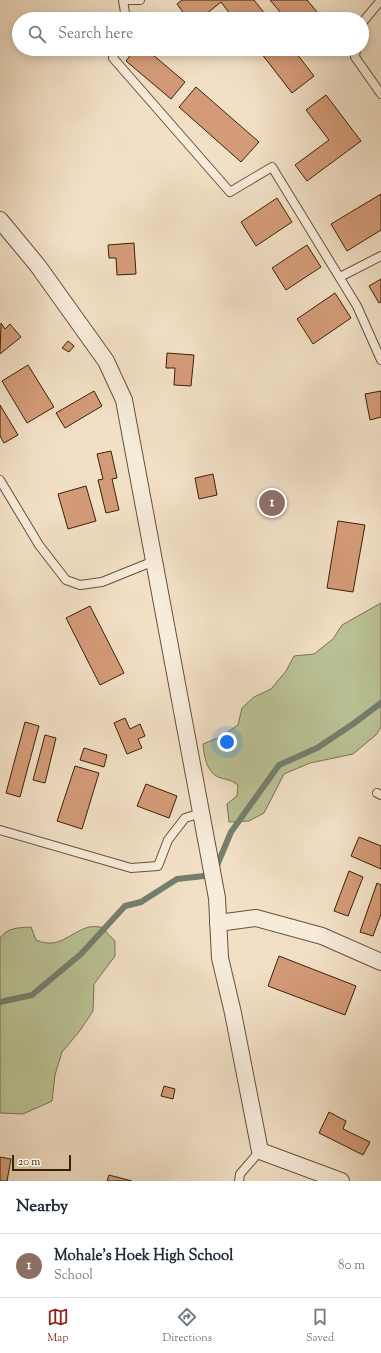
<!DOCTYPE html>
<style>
:root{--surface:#fff;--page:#f2f2f3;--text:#1f2937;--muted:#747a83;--line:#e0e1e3;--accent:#8f2418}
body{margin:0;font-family:"Sorts Mill Goudy",serif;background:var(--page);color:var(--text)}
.scale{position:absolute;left:12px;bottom:10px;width:59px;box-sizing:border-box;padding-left:4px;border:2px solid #3a2207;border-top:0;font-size:11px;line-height:14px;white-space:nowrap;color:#3a2207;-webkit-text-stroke:3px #f7ebda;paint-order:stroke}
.you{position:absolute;left:227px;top:742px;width:14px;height:14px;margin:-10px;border:3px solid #fff;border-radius:50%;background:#1a73e8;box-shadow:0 0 0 6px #1a73e833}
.badge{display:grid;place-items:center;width:26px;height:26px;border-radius:50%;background:var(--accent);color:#fff;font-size:13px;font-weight:700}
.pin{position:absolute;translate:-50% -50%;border:2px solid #fff;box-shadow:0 1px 4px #0006}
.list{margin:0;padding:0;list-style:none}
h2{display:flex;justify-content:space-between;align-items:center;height:52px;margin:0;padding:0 16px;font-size:17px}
h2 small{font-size:13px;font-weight:400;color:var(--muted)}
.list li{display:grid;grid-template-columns:26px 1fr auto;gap:12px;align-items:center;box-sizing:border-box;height:64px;padding:0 16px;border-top:1px solid var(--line)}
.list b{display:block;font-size:15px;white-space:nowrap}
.list p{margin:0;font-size:13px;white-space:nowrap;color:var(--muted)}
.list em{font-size:13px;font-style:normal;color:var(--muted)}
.icon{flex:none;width:22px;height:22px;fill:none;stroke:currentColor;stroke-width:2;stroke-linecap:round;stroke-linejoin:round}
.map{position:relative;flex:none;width:381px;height:1181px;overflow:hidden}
.search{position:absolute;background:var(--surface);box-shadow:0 2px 10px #0003;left:12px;right:12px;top:12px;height:44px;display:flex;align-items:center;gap:10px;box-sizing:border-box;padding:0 14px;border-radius:22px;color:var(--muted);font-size:15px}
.sheet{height:116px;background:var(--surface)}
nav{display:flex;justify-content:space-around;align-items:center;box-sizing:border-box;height:56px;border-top:1px solid var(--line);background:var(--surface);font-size:11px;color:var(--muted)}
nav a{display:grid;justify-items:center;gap:2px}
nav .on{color:var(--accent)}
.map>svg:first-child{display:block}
.green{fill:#bac295;stroke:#7a724e}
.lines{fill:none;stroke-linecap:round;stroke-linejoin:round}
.stream{stroke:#747f6e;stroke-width:6}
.building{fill:#d49b78;stroke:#3a2207}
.lane-casing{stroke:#685237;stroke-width:10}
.street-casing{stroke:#685237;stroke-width:18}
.lane{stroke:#f7ebda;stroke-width:8}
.street{stroke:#f7ebda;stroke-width:16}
</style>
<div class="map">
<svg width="381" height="1181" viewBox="0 0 381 1181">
<rect width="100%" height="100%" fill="#f2e0c6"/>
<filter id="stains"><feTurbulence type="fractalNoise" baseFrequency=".005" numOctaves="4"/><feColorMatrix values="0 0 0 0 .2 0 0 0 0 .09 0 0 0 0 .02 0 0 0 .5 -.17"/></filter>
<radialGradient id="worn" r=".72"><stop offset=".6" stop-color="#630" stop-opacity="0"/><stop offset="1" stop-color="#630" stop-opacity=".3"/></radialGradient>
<!-- green -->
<g class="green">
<path d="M381,603V727L376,735L353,754L310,763L284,774L264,813L249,821L229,822L227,804L237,796L238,785C230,779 226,780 218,777C206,771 204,755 203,744L220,737L238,725L242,708L254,697L271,689L286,671L294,656L314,654L333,639L342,625Z"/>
<path d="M31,927L36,940C60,950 68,933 89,927C94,926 100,927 105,928L106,932L115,941V956L94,984L93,1011L79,1032L62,1052L55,1075L52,1101L23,1114L0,1113V938C8,927 18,928 31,927Z"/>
</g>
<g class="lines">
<!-- stream -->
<polyline class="stream" points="0,1002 32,995 81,954 125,906 141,902 177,879 213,875 231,832 279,765 317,748 353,724 381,703"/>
</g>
<!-- building -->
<g class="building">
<polygon points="182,0 254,0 269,19 234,19 221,2 200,19 188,19 177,4"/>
<polygon points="270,0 307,0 323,19 286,19"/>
<polygon points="135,49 146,49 185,82 171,99 126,61"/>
<polygon points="258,49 293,49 314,76 292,93"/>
<polygon points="196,87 259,142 241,162 179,107"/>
<polygon points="326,95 361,141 307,181 295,165 329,140 306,110"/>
<polygon points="381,194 381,230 347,251 331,224"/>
<polygon points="277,198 292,222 256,246 241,222"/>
<polygon points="134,243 136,274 117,275 116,258 109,258 108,245"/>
<polygon points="307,245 321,267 286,290 272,268"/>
<polygon points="381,279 381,302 379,303 369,286"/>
<polygon points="335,293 351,318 313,344 297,319"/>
<polygon points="1,323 5,329 10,324 21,337 0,354"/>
<polygon points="68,341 74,346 69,352 62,348"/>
<polygon points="167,353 194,355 191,386 174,385 175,368 166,368"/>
<polygon points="28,365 54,407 27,423 2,381"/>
<polygon points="94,391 102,406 65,428 56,413"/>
<polygon points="381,391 381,417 370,420 365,394"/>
<polygon points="0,405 18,435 4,443 0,436"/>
<polygon points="111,451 117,478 112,479 119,510 106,513 98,480 103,479 97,454"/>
<polygon points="213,474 217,495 199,499 195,478"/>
<polygon points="86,486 96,521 68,529 58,494"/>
<polygon points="338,521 365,525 353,592 327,588"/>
<polygon points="90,606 124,673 100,685 66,618"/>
<polygon points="125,718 130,729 140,724 145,736 138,739 142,748 127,754 114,723"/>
<polygon points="25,722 39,726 20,797 6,793"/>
<polygon points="45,735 56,738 45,783 33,780"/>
<polygon points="84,748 107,755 104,767 80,760"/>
<polygon points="75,766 99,773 82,829 57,821"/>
<polygon points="146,784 177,796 169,818 137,806"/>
<polygon points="359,837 381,846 381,869 351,856"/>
<polygon points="349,871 363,877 348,916 334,911"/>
<polygon points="377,883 381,885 381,914 373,936 360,932"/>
<polygon points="279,956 356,986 345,1015 268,986"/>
<polygon points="164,1086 175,1089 173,1099 161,1096"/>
<polygon points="329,1112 346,1121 343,1129 370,1142 363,1155 319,1133"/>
<polygon points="0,1157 11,1159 7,1181 0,1181"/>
<polygon points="109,1175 132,1181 107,1181"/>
</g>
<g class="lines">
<defs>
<g id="lane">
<polyline points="123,0 126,19"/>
<polyline points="127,0 140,0"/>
<polyline points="362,23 381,0"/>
<polyline points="116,49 113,58 230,192 272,167 357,306 381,360"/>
<polyline points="356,49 355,57 381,94"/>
<polyline points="340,277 381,256"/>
<polyline points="0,480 39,545 66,580 80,585 102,582 154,561"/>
<polyline points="377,793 381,795"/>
<polyline points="0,830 131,868 158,866 168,840 185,818 201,813"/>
<polyline points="239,1181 240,1174 260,1151"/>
</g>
<g id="street">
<polyline points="0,220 38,266 106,361 124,400 217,898 220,958 233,1013 260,1151 341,1181"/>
<polyline points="218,923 256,918 322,936 381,962"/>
</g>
</defs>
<!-- lane casing -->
<use href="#lane" class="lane-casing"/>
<!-- street casing -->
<use href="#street" class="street-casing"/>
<!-- lane -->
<use href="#lane" class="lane"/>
<!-- street -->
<use href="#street" class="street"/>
</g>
<rect width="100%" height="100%" filter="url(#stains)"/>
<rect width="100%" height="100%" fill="url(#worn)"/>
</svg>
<div class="scale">20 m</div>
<div class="you"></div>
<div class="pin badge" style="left:272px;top:503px;background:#8d6e63">1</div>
<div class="search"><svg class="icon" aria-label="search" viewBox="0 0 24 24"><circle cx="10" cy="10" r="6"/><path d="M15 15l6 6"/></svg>Search here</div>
</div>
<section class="sheet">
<h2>Nearby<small></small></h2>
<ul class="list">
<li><span class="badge" style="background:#8d6e63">1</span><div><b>Mohale's Hoek High School</b><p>School</p></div><em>80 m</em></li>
</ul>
</section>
<nav>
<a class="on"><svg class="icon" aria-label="map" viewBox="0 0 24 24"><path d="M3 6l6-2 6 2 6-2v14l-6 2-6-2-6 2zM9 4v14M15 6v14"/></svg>Map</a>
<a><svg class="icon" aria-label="directions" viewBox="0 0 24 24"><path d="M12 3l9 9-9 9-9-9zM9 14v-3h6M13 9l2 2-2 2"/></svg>Directions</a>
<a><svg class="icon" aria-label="saved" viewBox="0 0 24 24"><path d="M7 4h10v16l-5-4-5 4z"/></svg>Saved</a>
</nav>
